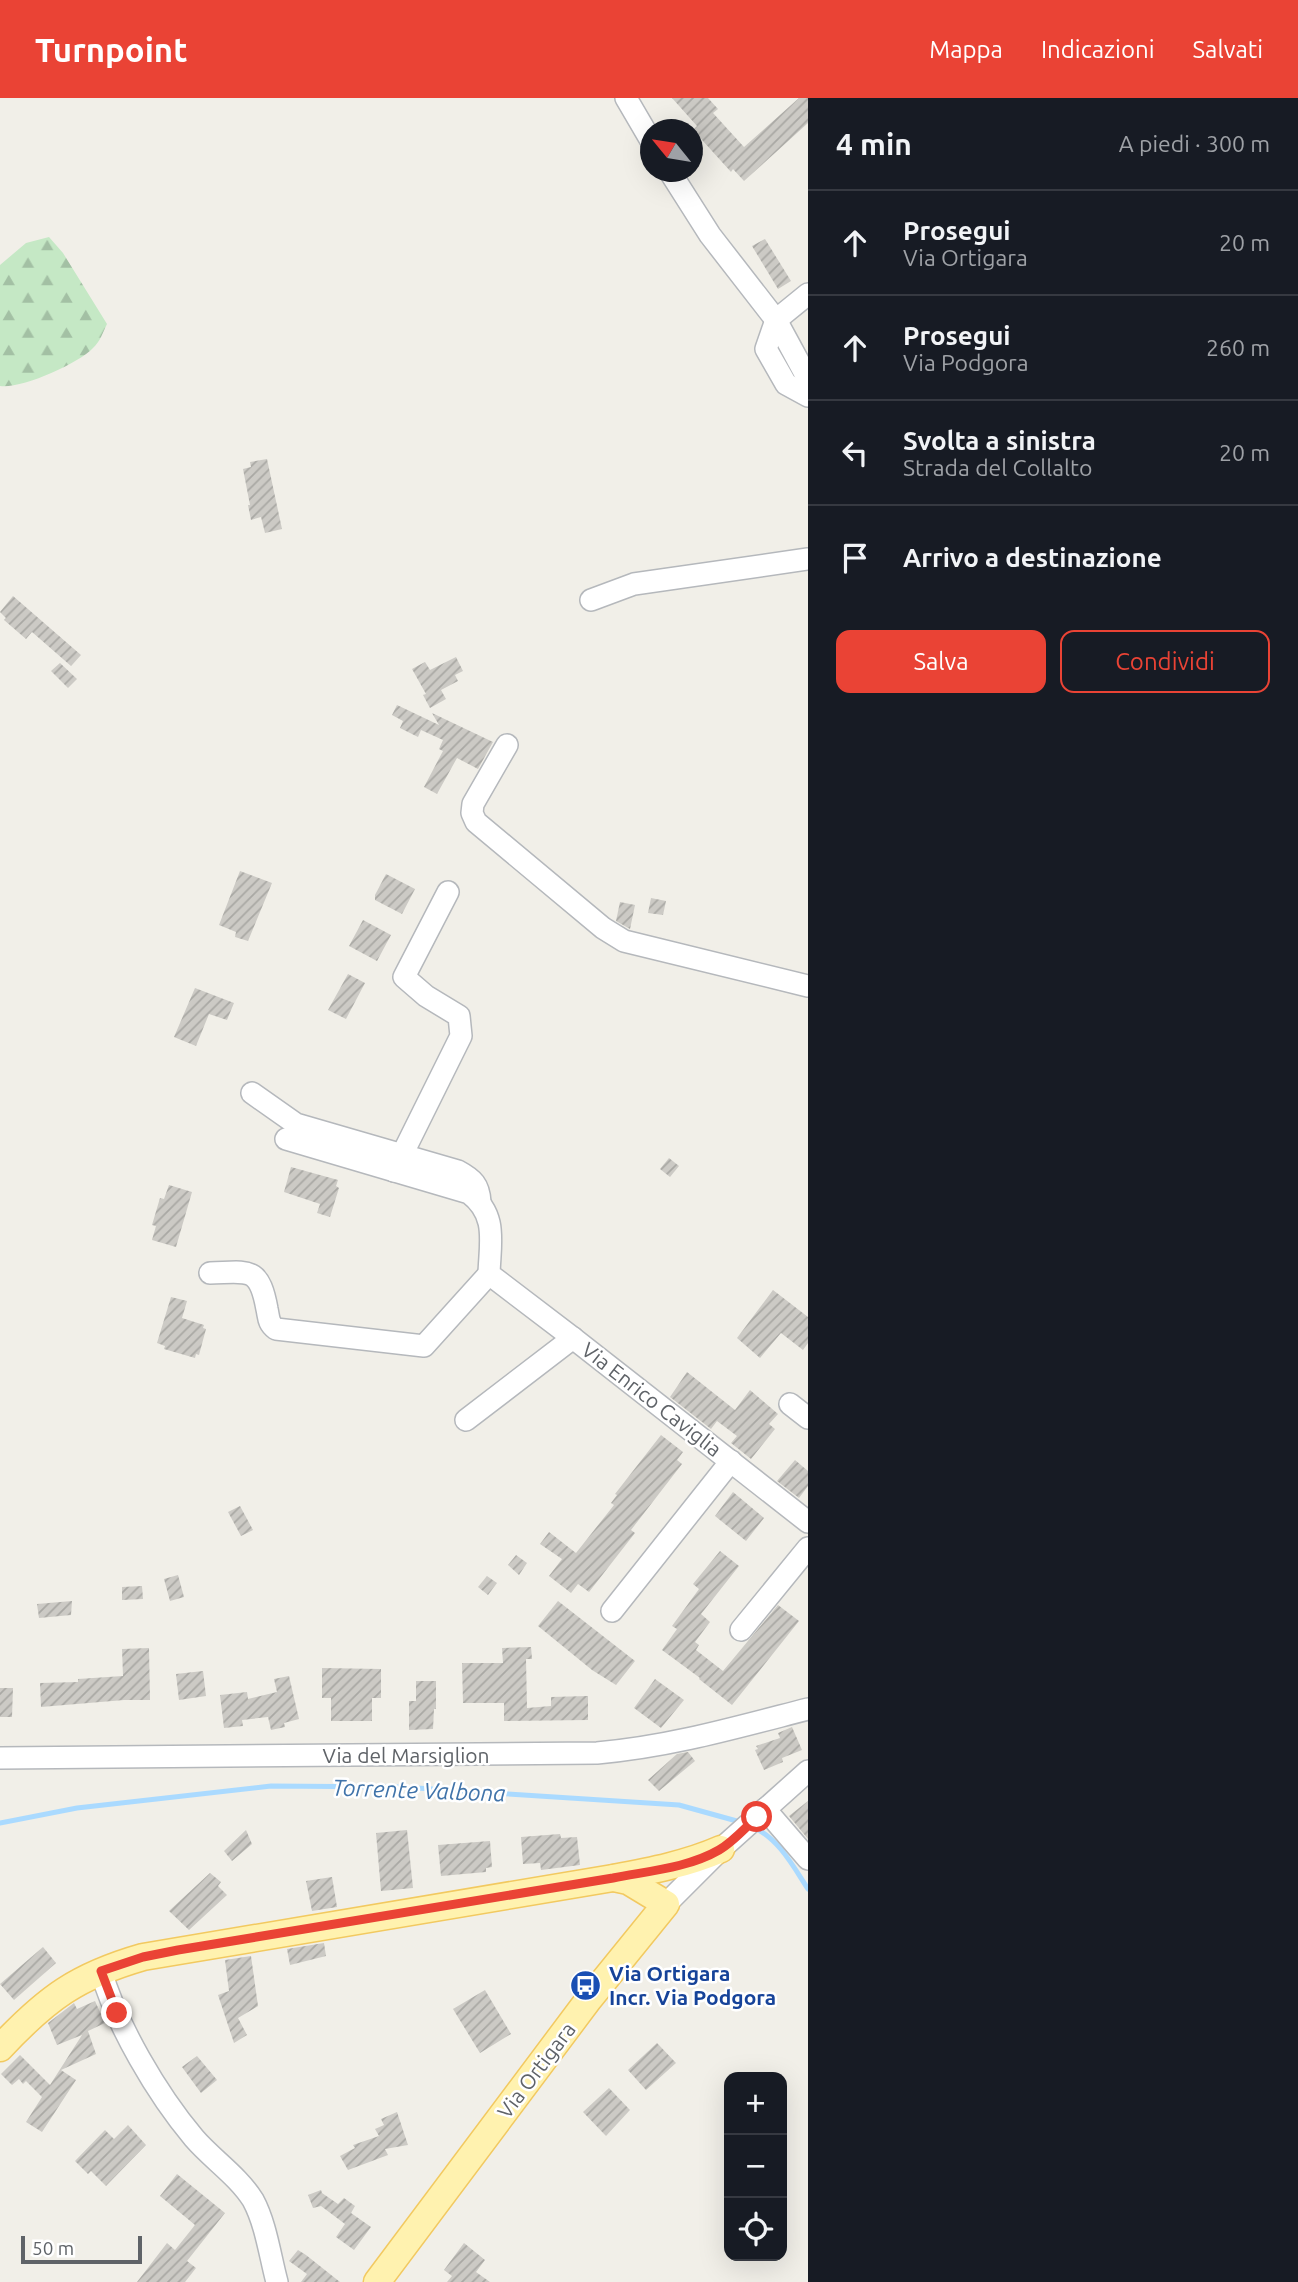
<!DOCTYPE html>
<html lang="it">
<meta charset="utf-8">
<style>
:root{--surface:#171b24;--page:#242831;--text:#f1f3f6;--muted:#9ea1a6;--line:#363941;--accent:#ea4335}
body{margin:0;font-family:Ubuntu,sans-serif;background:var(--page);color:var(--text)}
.controls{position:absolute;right:21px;bottom:21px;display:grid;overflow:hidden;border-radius:14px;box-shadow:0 7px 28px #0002}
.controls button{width:63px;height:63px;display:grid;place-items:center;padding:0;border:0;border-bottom:2px solid var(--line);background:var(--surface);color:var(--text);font:35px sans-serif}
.compass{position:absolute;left:640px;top:21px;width:63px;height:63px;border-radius:50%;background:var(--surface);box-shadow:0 7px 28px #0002;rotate:300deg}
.scale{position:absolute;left:21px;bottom:18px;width:121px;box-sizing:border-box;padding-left:7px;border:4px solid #5f6368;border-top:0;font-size:19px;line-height:24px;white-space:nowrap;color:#5f6368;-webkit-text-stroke:5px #fff;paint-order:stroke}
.stop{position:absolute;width:21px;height:21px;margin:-16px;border:5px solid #ea4335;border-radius:50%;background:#fff}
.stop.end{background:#ea4335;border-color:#fff;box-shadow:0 2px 7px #0008}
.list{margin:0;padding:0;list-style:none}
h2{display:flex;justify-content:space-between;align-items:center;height:91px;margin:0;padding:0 28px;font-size:30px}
h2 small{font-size:23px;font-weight:400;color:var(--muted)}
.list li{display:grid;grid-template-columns:46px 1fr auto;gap:21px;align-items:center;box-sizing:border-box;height:105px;padding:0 28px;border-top:2px solid var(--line)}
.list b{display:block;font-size:26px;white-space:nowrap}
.list p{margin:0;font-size:23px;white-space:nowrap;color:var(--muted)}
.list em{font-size:23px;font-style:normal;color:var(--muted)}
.actions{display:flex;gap:14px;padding:21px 28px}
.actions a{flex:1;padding:16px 0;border:2px solid var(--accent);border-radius:14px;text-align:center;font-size:24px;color:var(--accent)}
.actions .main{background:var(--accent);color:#fff}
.icon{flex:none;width:38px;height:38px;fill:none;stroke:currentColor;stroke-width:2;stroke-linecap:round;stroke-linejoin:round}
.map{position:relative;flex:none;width:808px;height:2184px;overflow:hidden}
header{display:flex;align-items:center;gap:42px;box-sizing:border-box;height:98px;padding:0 35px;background:var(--accent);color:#fff}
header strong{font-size:33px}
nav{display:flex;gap:38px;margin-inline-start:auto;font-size:24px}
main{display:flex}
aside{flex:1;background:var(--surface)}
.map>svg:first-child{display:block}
.forest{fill:url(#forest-firs)}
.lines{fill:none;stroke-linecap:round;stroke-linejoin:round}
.stream{stroke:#aadaff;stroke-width:5}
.building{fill:url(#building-hatch)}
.minor-casing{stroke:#b5b8bc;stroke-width:24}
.major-casing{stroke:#f2c960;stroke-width:29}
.minor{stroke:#fff;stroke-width:21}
.major{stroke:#fff2af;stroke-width:26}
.route{stroke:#ea4335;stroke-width:9}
.labels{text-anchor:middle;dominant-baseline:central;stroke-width:5;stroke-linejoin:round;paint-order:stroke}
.street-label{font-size:21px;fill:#5f6368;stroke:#fff}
.transit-label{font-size:21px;font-weight:bold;fill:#164399;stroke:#fff;text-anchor:start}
.water-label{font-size:23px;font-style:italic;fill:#4174aa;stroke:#fff}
</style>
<header>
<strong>Turnpoint</strong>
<nav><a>Mappa</a><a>Indicazioni</a><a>Salvati</a></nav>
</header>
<main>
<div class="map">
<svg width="808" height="2184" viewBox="0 0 808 2184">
<defs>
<pattern id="forest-firs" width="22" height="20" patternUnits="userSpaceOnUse" patternTransform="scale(1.75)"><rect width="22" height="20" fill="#c5e8c5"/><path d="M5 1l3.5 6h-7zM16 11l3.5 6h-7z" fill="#a3c0a4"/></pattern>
<pattern id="building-hatch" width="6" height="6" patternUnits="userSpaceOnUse" patternTransform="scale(1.75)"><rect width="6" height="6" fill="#cccac5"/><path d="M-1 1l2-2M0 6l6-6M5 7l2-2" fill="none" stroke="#a9a8a4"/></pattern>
</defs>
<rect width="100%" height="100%" fill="#f1efe8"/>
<!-- forest -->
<path class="forest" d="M49,139L63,155L107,226C103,234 100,244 93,250C78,266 21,291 0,288V167L26,145Z"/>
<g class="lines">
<!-- stream -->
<g class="stream">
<polyline points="0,1725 77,1710 271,1688 401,1689 679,1707 744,1725"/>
<path d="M753,1729C779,1741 793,1768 808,1791"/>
</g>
</g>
<!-- building -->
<g class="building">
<polygon points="672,0 708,0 718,11 713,15 744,49 799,0 808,0 808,25 744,83 733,71 731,74 693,32 697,28"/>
<polygon points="765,141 791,183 778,191 752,148"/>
<polygon points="267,361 282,431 265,435 261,419 251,422 248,407 250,407 243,371 251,369 250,364"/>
<polygon points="13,498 81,557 71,568 32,534 26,541 4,522 6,520 0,514"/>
<polygon points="456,559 463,573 455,577 458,583 441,592 446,601 430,610 423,597 426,596 412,571 425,564 430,572"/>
<polygon points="60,565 77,581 68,590 51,573"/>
<polygon points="397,607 439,627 432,615 493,644 478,671 457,660 437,696 424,689 443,653 439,651 443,642 421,632 418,639 400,630 403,623 392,617"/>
<polygon points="240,773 272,785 248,843 235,839 236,834 219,827"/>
<polygon points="386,776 415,791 402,816 375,802 375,797"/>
<polygon points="651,800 666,803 663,817 648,815"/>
<polygon points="620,804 635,807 630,831 616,823"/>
<polygon points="363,822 391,837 377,863 349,848"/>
<polygon points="348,876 365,885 346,921 328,912"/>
<polygon points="195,890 234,905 227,922 209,916 196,948 174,939"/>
<polygon points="669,1060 679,1068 670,1079 660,1071"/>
<polygon points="291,1069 338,1082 336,1088 339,1090 330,1119 317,1115 320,1106 284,1094"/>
<polygon points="169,1087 192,1094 176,1149 152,1142 156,1128 152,1127 160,1100 164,1101"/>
<polygon points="773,1192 808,1219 808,1245 803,1252 781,1235 760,1260 737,1240"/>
<polygon points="171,1199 187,1203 182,1220 204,1227 203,1230 206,1231 199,1257 196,1256 195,1260 164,1251 165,1248 157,1245"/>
<polygon points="687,1274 735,1312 750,1292 778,1316 769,1326 775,1331 751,1361 731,1345 737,1338 717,1323 711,1331 670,1299"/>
<polygon points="661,1337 683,1354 677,1362 682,1366 631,1432 635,1435 589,1494 578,1486 571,1495 549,1478 562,1461 540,1446 549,1434 576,1455 614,1407 611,1405 617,1397 615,1396"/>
<polygon points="795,1362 808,1373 808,1388 799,1400 777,1383"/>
<polygon points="733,1394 764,1420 746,1443 715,1418"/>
<polygon points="240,1408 253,1432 241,1438 228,1414"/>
<polygon points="720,1453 739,1468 701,1516 710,1524 695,1544 699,1547 696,1552 723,1573 778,1507 799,1523 732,1607 699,1581 700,1580 662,1552 677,1531 672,1528 699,1491 693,1486"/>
<polygon points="516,1457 527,1465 519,1477 508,1467"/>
<polygon points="178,1477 184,1499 170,1503 164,1481"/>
<polygon points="487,1478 497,1485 488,1497 478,1489"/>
<polygon points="142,1488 143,1501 122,1502 122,1489"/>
<polygon points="72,1503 71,1517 39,1520 37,1506"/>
<polygon points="558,1503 635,1563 616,1587 592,1572 538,1528"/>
<polygon points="531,1549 532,1561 526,1561 527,1610 551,1608 551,1599 588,1598 588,1622 504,1623 504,1605 463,1605 462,1565 503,1565 502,1550"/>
<polygon points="149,1550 150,1602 124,1602 41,1609 40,1585 78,1584 78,1581 123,1578 122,1551"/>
<polygon points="322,1570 381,1571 381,1600 372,1600 372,1623 331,1623 331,1600 322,1600"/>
<polygon points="203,1573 206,1598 179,1602 176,1576"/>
<polygon points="289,1578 299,1621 284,1625 285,1629 271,1632 268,1619 242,1622 243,1628 224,1630 220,1597 247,1594 248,1601 277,1594 274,1581"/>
<polygon points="655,1581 684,1602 661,1630 634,1610"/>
<polygon points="416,1583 436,1583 436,1611 434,1611 433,1631 409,1632 409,1603 416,1603"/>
<polygon points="0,1590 13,1590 12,1619 0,1619"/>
<polygon points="792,1629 802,1652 782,1660 783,1664 764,1672 755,1652 758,1651 756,1648 780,1640 778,1635"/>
<polygon points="688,1654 695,1663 659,1693 648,1682 677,1656"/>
<polygon points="808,1703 808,1741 789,1718"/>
<polygon points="246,1732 252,1746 232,1763 224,1753"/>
<polygon points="407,1732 413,1790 381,1793 376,1735"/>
<polygon points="560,1736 561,1740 577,1739 580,1767 541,1772 540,1765 523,1766 521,1739"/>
<polygon points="490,1743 492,1769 486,1770 486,1774 441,1778 438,1747"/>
<polygon points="210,1775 221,1784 218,1788 227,1797 189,1832 169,1813"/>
<polygon points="332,1779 337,1809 312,1813 306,1783"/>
<polygon points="324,1845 326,1858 290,1867 287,1851"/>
<polygon points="43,1849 56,1865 14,1902 0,1886"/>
<polygon points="251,1858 258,1908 238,1920 247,1937 234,1945 218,1897 229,1893 225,1862"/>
<polygon points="485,1892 511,1936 480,1955 453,1911"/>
<polygon points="95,1903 105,1925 88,1933 96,1956 61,1972 76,1982 42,2034 26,2024 42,1999 26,1983 23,1986 19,1981 12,1987 1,1976 20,1957 50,1987 82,1937 57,1947 48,1925 74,1905 77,1911"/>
<polygon points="657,1945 676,1965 646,1992 628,1972"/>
<polygon points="197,1958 217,1982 201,1995 182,1969"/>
<polygon points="609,1990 630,2012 606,2038 583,2014"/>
<polygon points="397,2014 408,2047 385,2051 388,2057 348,2072 340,2058 355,2050 353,2047 379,2038 375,2031 384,2027 381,2021"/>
<polygon points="128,2027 146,2047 106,2088 91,2073 88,2076 75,2063 105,2032 114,2041"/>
<polygon points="177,2076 225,2115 187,2163 196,2170 185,2184 137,2184 167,2145 175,2152 195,2127 160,2098"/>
<polygon points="321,2092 322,2095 338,2106 344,2100 355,2108 351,2115 371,2129 354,2152 336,2139 345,2126 321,2108 313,2110 308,2097"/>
<polygon points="464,2145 485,2162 476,2174 490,2184 447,2184 452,2178 444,2172"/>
<polygon points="298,2152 306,2157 340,2184 301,2184 307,2176 289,2163"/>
</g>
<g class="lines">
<defs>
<g id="minor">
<polyline points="626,0 650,41"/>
<polyline points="670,74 710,137 776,222 808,281"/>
<polyline points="808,196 776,222 766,251 786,286 808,298"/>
<polyline points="591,502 634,486 808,461"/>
<polyline points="507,647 473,706 472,715 476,724 603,830 624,843 808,888"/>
<path d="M252,995L296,1026L458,1073C473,1081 479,1087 480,1104"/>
<path d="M286,1041L469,1095C498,1117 490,1144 489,1176L573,1240L808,1424"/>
<polyline points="394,1073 461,938 459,918 426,898 404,879 448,794"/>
<path d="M210,1175C248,1174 259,1167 267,1211C269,1220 268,1225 276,1231L424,1248L489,1176"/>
<polyline points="790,1306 808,1320"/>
<polyline points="466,1322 573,1240"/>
<polyline points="612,1513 731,1363"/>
<polyline points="741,1532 808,1450"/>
<path d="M0,1660L597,1655C669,1649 738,1629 808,1611"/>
<polyline points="765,1711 808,1761"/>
<polyline points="666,1806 721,1751 808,1673"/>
<path d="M101,1873C117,1928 157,1996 194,2040C212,2061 238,2078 253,2102C266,2126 270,2158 277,2184"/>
</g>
<g id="major">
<path d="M0,1950C47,1900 77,1878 143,1859L613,1780C650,1773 687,1766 721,1751"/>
<polyline points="377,2184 589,1901 666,1806 628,1783 614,1780"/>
</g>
</defs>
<!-- minor casing -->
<use href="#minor" class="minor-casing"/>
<!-- major casing -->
<use href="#major" class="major-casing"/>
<!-- minor -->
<use href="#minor" class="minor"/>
<!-- major -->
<use href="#major" class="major"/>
</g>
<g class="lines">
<!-- route -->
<path class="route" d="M117,1915L101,1873L143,1859L178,1852L613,1780C648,1773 688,1770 719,1752C733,1744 745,1730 757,1719"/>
</g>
<!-- icons -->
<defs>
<symbol id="bus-disc" viewBox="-11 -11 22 22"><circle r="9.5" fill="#1a4fb4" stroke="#fff"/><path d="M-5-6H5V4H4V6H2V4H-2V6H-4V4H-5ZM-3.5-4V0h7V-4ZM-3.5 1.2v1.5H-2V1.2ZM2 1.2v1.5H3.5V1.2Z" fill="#fff"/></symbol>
</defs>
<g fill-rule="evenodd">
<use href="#bus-disc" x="568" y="1870" width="35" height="35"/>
</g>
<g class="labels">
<!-- street labels -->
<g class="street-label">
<text transform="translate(652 1301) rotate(38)">Via Enrico Caviglia</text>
<text x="406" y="1657">Via del Marsiglion</text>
<text transform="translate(536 1972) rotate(-53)">Via Ortigara</text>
</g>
<!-- transit labels -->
<g class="transit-label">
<text x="609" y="1875">Via Ortigara<tspan x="609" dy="24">Incr. Via Podgora</tspan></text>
</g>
<!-- water labels -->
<g class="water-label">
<text transform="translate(419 1692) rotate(2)">Torrente Valbona</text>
</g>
</g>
</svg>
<div class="controls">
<button>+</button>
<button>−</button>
<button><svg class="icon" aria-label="locate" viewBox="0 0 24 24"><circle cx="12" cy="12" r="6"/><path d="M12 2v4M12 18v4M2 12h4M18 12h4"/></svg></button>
</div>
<svg class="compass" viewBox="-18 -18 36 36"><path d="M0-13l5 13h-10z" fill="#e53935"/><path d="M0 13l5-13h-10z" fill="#9ea1a6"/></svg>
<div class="scale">50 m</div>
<div class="stop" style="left:757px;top:1719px"></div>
<div class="stop end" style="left:117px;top:1915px"></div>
</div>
<aside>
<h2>4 min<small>A piedi · 300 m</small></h2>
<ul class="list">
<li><svg class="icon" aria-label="ahead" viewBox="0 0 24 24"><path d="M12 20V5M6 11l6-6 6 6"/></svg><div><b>Prosegui</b><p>Via Ortigara</p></div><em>20 m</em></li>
<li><svg class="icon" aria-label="ahead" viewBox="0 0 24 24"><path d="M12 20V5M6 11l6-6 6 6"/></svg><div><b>Prosegui</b><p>Via Podgora</p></div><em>260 m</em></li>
<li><svg class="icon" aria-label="left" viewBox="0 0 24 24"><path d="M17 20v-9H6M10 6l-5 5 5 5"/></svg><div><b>Svolta a sinistra</b><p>Strada del Collalto</p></div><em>20 m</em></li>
<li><svg class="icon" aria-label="arrive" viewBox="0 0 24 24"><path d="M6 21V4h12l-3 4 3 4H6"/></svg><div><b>Arrivo a destinazione</b></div></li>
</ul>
<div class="actions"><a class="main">Salva</a><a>Condividi</a></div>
</aside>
</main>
